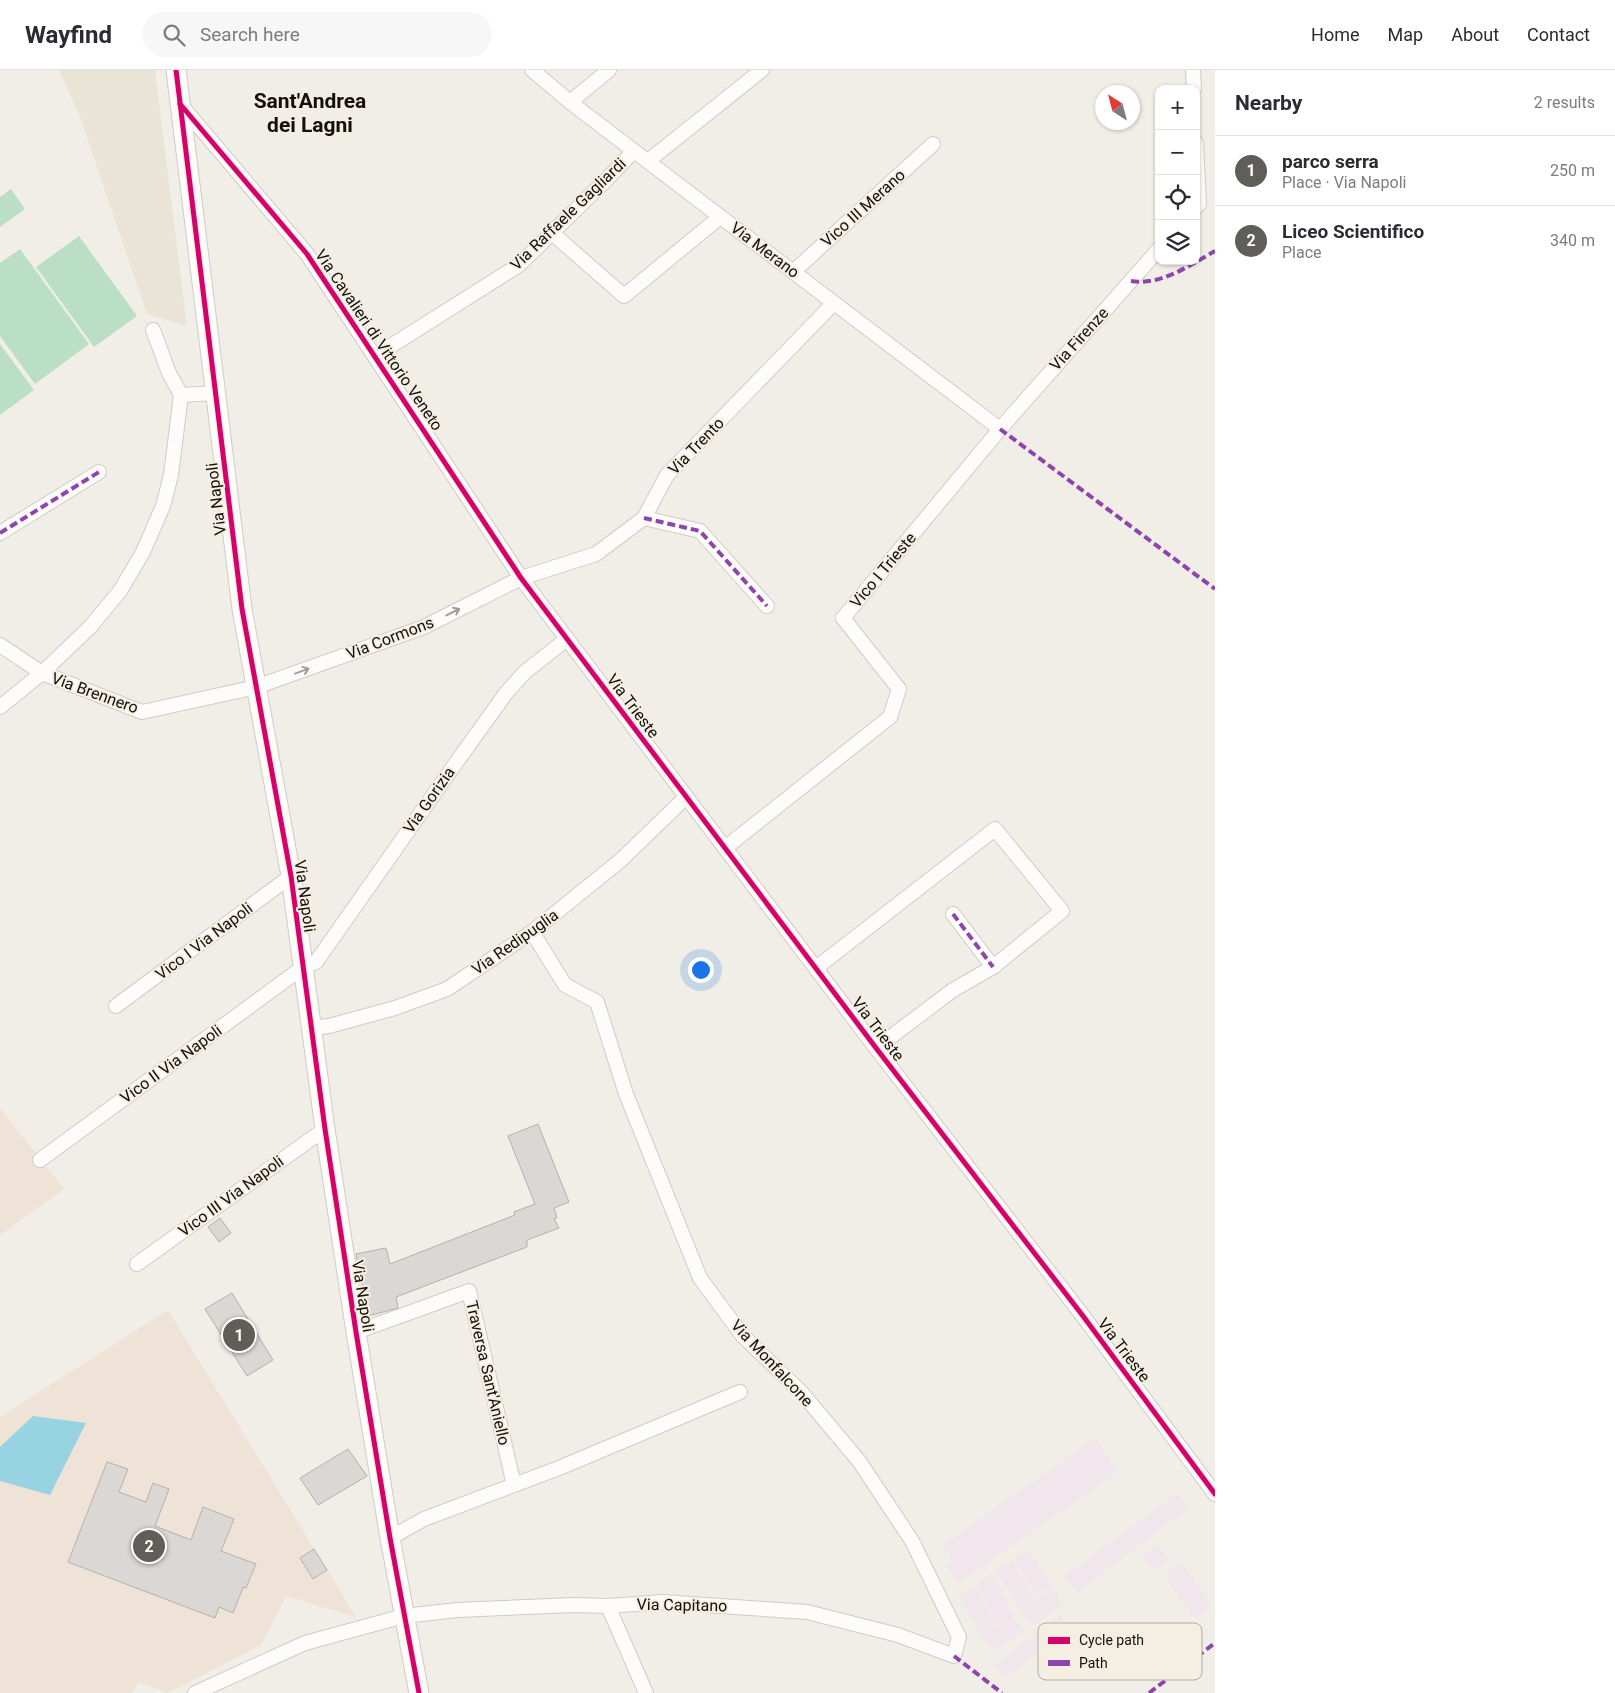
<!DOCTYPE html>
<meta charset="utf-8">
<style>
:root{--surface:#fff;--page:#f7f7f7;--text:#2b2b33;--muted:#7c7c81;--line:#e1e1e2;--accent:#5f5e59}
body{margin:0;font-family:Roboto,sans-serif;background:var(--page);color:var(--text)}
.controls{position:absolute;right:15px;top:15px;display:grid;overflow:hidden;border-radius:10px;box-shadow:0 1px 4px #0004}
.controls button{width:45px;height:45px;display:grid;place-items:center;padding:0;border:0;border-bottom:1px solid var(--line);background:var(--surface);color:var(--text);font:25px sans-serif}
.compass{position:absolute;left:1095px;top:15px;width:45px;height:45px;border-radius:50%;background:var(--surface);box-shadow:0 1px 4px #0004;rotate:324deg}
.you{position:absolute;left:700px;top:899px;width:18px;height:18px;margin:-12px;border:4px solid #fff;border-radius:50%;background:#1a73e8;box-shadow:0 0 0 8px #1a73e833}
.badge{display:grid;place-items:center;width:32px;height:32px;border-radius:50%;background:var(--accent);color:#fff;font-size:16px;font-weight:700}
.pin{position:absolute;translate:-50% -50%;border:2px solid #fff;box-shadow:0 1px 5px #0006}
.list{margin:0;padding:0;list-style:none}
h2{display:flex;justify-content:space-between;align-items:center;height:65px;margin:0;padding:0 20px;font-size:21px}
h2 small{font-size:16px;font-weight:400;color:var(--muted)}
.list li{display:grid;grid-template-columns:32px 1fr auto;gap:15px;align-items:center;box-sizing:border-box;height:70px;padding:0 20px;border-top:1px solid var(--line)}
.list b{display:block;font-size:19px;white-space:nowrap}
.list p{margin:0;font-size:16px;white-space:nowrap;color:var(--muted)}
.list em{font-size:16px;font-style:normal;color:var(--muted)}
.icon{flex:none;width:28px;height:28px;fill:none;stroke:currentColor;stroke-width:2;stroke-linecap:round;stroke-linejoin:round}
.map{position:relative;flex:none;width:1215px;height:1623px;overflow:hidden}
header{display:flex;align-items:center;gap:30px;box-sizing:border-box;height:70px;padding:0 25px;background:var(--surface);border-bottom:1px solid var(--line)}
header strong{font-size:24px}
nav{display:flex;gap:28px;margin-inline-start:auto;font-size:18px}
.search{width:350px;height:45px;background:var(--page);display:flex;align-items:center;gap:12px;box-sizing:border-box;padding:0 18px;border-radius:28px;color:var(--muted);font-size:19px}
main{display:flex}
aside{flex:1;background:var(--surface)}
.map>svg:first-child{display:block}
.built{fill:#eae4d6}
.industrial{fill:#f1e6ec}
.education{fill:#efe3d8}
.green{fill:#bbdfc5}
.water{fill:#97d3e1}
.building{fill:#dad7d5;stroke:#b3b0ae}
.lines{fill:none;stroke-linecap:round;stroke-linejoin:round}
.street-casing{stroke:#ceccc7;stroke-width:16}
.secondary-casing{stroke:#ceccc7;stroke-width:21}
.street{stroke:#fdfcfb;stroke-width:14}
.secondary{stroke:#fdfcfb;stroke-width:19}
.quiet{stroke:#8e44ad;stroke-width:4;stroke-dasharray:8 4;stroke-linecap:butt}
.cycleway-casing{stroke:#f5efe3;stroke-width:8}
.cycleway{stroke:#d6006c;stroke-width:5}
.oneway{stroke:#9f9e9b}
.labels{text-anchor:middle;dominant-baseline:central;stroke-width:4;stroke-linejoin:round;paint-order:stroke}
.street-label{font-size:16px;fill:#11100c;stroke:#f5efe3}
.district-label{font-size:21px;font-weight:bold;fill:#11100c;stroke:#f5efe3}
.key{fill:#f5efe3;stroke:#b1aca2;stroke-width:1}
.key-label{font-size:14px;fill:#11100c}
</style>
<header>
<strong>Wayfind</strong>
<div class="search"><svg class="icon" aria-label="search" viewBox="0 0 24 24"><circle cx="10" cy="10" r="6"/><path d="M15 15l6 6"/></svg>Search here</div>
<nav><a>Home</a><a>Map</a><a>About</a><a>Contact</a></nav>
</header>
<main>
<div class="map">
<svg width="1215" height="1623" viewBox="0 0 1215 1623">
<rect width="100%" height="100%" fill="#f1eee7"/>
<!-- built -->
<polygon class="built" points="59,0 155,0 187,256 147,244 80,47"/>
<!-- industrial -->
<g class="industrial">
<polygon points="1095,1368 1118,1402 958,1513 946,1496 953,1491 942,1475"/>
<polygon points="1177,1423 1189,1437 1078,1522 1064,1507"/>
<polygon points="1158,1475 1169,1489 1155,1501 1142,1486"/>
<polygon points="1028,1479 1052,1515 1037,1525 1013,1489"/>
<polygon points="1012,1491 1034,1529 1019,1539 996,1501"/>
<polygon points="1182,1492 1212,1536 1194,1548 1164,1505"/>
<polygon points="992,1504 1014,1545 1012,1547 1024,1561 996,1580 982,1567 959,1527 975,1515 997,1557 998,1555 977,1514"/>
<polygon points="1051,1519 1064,1533 1033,1555 1020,1541"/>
<polygon points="1059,1545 1071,1559 1007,1606 993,1596"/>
</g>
<!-- education -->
<g class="education">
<polygon points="0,1038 64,1119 0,1165"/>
<polygon points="168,1240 356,1547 286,1526 261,1575 168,1623 139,1612 132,1623 0,1623 0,1347"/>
</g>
<!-- green -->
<g class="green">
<polygon points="11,119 25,139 0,157 0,127"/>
<polygon points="79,166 137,246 94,277 36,197"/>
<polygon points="20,179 89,274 35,314 0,266 0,193"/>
<polygon points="0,274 34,320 0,345"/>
</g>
<!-- water -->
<polygon class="water" points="33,1346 86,1353 50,1425 0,1411 0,1377"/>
<!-- building -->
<g class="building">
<polygon points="538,1054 569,1132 554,1138 557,1148 554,1149 559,1158 527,1170 527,1177 396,1227 398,1238 368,1246 356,1184 386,1178 390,1194 515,1145 514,1142 535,1134 508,1066"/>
<polygon points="220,1148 231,1163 219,1172 208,1157"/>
<polygon points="232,1223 273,1290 247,1306 205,1239"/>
<polygon points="348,1379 367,1406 318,1435 300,1408"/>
<polygon points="107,1392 128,1399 119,1422 146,1432 153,1413 169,1419 155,1456 191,1470 203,1437 234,1449 221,1481 256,1494 246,1518 243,1517 233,1543 219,1537 215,1548 68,1492"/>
<polygon points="314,1479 327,1500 313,1509 300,1488"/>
</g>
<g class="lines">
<defs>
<g id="street">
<polyline points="532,0 570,32 634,81 1000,359"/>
<polyline points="1193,0 1194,19"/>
<polyline points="570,32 609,0"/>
<polyline points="180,34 307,184 521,508 876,978 1083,1246 1215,1424"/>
<polyline points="1196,73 1199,134 1196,137"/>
<polyline points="648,91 762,0"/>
<polyline points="552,163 624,226 720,147"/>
<polyline points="793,202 933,74"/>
<polyline points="375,286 519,195 605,111 634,81"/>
<polyline points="181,325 216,323"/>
<polyline points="644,448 700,461 767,536"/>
<polyline points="0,463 99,402"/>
<polyline points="0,575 42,603 142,642 256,617 424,557 521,508 596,484 644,448 667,405 834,233"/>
<polyline points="0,637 42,603 90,557 120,521 143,482 163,436 171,405 181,325 169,303 153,260"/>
<polyline points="725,778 890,647 899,619 843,548 1000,359 1159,179"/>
<polyline points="953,844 993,897"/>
<polyline points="816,898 995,759 1062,841 993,897 953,920 876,978"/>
<polyline points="116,936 291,806"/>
<polyline points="311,958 329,956 395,938 447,919 532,862 621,790 686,727"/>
<polyline points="40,1090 302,898 316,892 453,697 506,623 525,602 567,569"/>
<polyline points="137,1194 325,1059"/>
<polyline points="356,1262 469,1221 514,1415"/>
<polyline points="390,1468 424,1449 559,1398 740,1322"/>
<polyline points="608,1536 646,1623"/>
<polyline points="195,1623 305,1573 404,1546 457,1540 574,1535 608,1536 663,1532 807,1542 898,1565 954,1586 959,1567 912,1471 859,1391 801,1322 742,1265 700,1208 626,1024 597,932 565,915 532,862"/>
</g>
<polyline id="secondary" points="176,0 242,539 291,806 325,1059 356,1262 390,1468 419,1623"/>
</defs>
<!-- street casing -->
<use href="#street" class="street-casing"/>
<!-- secondary casing -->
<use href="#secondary" class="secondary-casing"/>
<!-- street -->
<use href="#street" class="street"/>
<!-- secondary -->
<use href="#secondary" class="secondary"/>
<!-- quiet -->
<g class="quiet">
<path d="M1131,211C1161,216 1190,195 1215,181"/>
<polyline points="1000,359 1215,519"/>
<polyline points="644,448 700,461 767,536"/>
<polyline points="0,463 99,402"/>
<polyline points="953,844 993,897"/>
<polyline points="954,1586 1002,1623"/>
<polyline points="1149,1623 1215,1573"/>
</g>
<defs>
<g id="cycleway">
<polyline points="176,0 242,539 291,806 325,1059 356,1262 390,1468 419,1623"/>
<polyline points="180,34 307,184 521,508 876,978 1083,1246 1215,1424"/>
</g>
</defs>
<!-- cycleway casing -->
<use href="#cycleway" class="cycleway-casing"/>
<!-- cycleway -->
<use href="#cycleway" class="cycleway"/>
</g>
<!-- one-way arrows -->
<defs><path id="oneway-shaft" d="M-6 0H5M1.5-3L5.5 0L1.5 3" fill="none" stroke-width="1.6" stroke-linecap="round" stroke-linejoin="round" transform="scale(1.25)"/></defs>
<g class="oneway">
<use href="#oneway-shaft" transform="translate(453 542) rotate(-26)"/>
<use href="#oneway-shaft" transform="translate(302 601) rotate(-20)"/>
</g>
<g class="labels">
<!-- street labels -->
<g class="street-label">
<text transform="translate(863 138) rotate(-42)">Vico III Merano</text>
<text transform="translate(568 144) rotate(-44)">Via Raffaele Gagliardi</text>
<text transform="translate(765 180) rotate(37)">Via Merano</text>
<text transform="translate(1079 269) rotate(-48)">Via Firenze</text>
<text transform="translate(379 270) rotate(56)">Via Cavalieri di Vittorio Veneto</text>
<text transform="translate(696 376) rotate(-46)">Via Trento</text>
<text transform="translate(216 429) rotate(-97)">Via Napoli</text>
<text transform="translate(883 500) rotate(-50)">Vico I Trieste</text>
<text transform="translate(390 568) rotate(-21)">Via Cormons</text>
<text transform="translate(95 623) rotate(20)">Via Brennero</text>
<text transform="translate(633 636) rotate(53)">Via Trieste</text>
<text transform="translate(429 730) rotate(-55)">Via Gorizia</text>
<text transform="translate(305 826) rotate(82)">Via Napoli</text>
<text transform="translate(204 871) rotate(-37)">Vico I Via Napoli</text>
<text transform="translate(515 872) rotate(-35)">Via Redipuglia</text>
<text transform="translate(878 959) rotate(53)">Via Trieste</text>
<text transform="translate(171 994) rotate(-36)">Vico II Via Napoli</text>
<text transform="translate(231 1126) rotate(-36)">Vico III Via Napoli</text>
<text transform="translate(363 1226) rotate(81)">Via Napoli</text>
<text transform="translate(1124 1280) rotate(53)">Via Trieste</text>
<text transform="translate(772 1293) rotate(47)">Via Monfalcone</text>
<text transform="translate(488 1303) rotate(77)">Traversa Sant'Aniello</text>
<text transform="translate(682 1535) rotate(1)">Via Capitano</text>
</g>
<!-- district labels -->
<g class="district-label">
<text x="310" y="31">Sant'Andrea<tspan x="310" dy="24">dei Lagni</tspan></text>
</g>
</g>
<!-- legend -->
<rect x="1038" y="1553" width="164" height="57" rx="8" class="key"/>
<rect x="1048" y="1567" width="22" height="7" fill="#d6006c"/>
<rect x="1048" y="1590" width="22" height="6" fill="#8e44ad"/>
<g class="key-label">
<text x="1079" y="1575">Cycle path</text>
<text x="1079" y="1598">Path</text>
</g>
</svg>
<div class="controls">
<button>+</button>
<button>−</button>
<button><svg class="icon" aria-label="locate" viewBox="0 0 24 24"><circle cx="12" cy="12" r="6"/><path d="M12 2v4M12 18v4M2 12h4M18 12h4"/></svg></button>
<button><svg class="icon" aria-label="layers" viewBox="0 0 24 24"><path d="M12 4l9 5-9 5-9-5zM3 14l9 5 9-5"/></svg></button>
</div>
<svg class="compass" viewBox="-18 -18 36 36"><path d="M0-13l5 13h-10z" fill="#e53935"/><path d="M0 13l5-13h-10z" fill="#7c7c81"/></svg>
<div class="you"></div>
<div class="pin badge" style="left:239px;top:1265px">1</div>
<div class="pin badge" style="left:149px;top:1476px">2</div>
</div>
<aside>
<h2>Nearby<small>2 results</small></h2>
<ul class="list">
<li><span class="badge">1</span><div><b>parco serra</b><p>Place · Via Napoli</p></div><em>250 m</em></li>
<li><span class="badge">2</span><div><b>Liceo Scientifico</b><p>Place</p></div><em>340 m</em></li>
</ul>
</aside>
</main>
